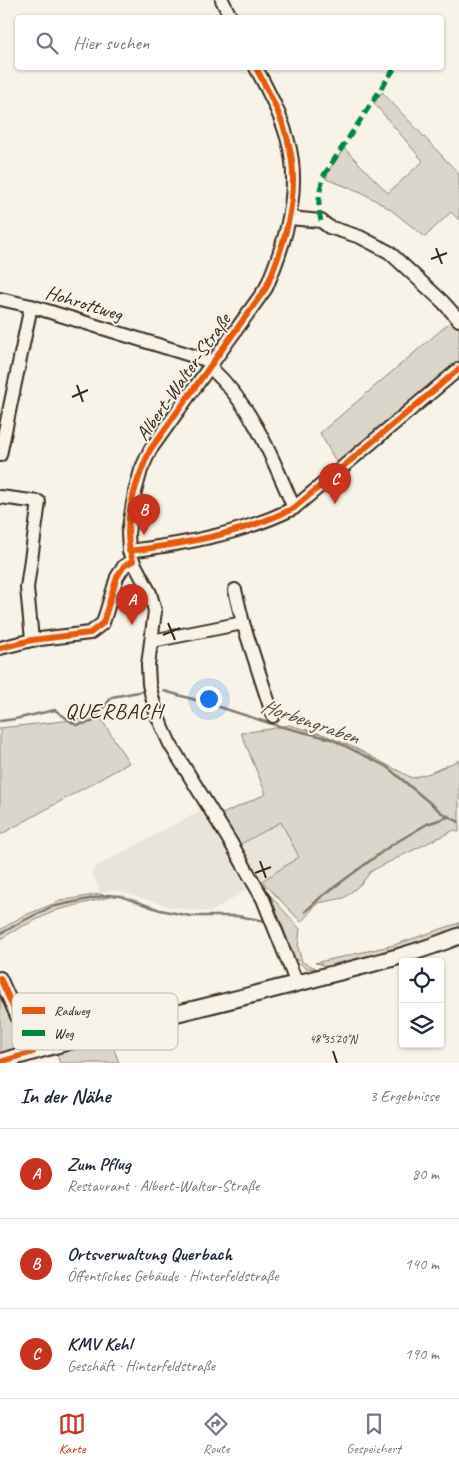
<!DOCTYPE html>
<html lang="de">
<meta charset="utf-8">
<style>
:root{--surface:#fff;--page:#f2f2f3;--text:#1f2937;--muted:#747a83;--line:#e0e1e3;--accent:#c8321e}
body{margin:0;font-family:Caveat,sans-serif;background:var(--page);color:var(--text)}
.controls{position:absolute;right:15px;bottom:15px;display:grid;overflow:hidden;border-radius:5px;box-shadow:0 1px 4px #0004}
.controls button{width:45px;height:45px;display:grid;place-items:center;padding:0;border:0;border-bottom:1px solid var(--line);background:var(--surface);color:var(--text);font:25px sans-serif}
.you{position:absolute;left:208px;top:698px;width:18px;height:18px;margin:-12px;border:4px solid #fff;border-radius:50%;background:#1a73e8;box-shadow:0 0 0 8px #1a73e833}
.badge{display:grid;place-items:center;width:32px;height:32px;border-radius:50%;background:var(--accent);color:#fff;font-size:16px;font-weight:700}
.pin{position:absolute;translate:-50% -41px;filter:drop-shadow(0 1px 2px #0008)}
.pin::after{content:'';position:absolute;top:26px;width:18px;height:15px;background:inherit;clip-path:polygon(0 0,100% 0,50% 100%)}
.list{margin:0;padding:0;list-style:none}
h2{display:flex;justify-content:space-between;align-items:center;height:65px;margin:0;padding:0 20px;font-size:21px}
h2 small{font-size:16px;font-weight:400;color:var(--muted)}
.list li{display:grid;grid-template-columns:32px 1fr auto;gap:15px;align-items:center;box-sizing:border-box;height:90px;padding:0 20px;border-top:1px solid var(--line)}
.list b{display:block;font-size:19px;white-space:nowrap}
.list p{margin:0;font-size:16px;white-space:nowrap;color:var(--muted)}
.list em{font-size:16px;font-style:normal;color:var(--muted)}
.icon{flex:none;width:28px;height:28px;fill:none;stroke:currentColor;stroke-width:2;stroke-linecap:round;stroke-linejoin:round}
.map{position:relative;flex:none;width:459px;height:1063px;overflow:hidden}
.search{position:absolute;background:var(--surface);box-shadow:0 1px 4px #0004;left:15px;right:15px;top:15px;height:55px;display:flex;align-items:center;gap:12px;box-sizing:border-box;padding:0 18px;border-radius:5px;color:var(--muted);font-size:19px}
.sheet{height:335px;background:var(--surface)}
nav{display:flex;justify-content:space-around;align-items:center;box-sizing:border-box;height:70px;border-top:1px solid var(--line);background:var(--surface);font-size:14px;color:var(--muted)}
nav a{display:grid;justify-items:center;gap:2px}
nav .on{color:var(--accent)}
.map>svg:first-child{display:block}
.built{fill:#e9e4d9}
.green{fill:#dbd6cb;stroke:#8b8074}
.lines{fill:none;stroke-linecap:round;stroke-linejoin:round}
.stream{stroke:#84786c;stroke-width:2.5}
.minor-casing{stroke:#3b2a1e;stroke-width:16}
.major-casing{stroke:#3b2a1e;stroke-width:19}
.minor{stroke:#f7f3e8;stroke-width:12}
.major{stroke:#f7f3e8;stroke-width:15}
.quiet{stroke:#00873e;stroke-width:5;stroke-dasharray:10 5;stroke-linecap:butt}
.cycleway-casing{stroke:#f7f3e8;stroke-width:9}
.cycleway{stroke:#e8590c;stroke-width:6}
.ticks{fill:none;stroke:#3b2a1e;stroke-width:2}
.labels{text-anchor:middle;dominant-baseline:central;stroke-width:4;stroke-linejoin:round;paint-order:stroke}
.street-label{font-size:20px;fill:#3b2a1e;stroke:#f7f3e8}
.water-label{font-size:21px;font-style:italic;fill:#5f5145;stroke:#f7f3e8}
.quarter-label{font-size:22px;letter-spacing:1px;fill:#3b2a1e;stroke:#f7f3e8}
.key{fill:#f7f3e8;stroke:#bfb7ab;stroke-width:1}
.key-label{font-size:14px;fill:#3b2a1e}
.ticks-label{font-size:12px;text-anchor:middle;fill:#3b2a1e;stroke:#f7f3e8;stroke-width:4;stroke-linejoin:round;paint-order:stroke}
</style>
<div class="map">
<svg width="459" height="1063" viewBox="0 0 459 1063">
<rect width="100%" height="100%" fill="#f7f3e8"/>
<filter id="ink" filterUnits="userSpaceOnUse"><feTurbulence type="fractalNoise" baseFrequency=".02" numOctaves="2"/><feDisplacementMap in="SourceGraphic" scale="10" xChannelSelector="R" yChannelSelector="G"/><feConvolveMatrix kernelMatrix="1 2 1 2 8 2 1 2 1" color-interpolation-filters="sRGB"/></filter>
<g filter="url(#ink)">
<!-- built -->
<polygon class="built" points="203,809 220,815 281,821 299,857 211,912 171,907 123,892 110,890 99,894 99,888 91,871 101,864"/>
<!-- green -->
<g class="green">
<polygon points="382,92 459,174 459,220 451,212 425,237 390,209 361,192 326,179 329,170 344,148 388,193 423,161 374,103"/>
<polygon points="454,319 459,325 459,365 339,467 320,433"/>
<polygon points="100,717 129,763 0,835 0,728"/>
<polygon points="289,725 325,735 357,749 412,778 430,773 459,760 459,832 454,830 371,871 362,883 344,898 318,903 301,922 262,881 299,857 281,822 241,844 220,815 266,794 241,733 270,729"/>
<polygon points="99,894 110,897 57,910 21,927 0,939 0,930 21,917 60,901"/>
<polygon points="270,895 300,929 298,947 302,962 318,969 305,968 295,958"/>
<polygon points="459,923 459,930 409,947 324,968 321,964 315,963 394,945"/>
<polygon points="0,985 26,1045 24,1049 0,1058"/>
<polygon points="109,1035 119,1063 60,1063 55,1050"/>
</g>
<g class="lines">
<!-- stream -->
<g class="stream">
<polyline points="164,691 210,704 275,725 331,739 387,767 442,813 459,822"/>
<polyline points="0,721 15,719 55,710 76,725 92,722 112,697 144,691"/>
<polyline points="305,912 321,897 390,846 427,824 448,817"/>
<polyline points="0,934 23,921 51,907 108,895 120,896 160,910 190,916 237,916 266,921"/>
</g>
<defs>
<g id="minor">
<polyline points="222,0 231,18"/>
<path d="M256,68C271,96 288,128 292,161C297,205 283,248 266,288L150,450L141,470L135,492L128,533L129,551L133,561L150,593L155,611L148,665L149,684L156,713L170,744L231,843L263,899L297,984"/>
<polyline points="290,218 321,221 329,227 360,237 389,252 443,302 459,320"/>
<polyline points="0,299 31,306"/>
<path d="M210,367C253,407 271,455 294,508"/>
<polyline points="0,455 31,306 213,362"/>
<polyline points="0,497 39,502 27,588 32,640"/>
<path d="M129,551C185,544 244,533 294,508L459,369"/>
<polyline points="235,590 243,623"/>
<polyline points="152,641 243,623 273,716"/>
<polyline points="0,648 32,640 90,633 103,623 117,577 124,566 133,561"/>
<polyline points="0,978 33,1052"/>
</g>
<path id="major" d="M0,1062C106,1028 214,1006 321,977C367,965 415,954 459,936"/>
</defs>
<!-- minor casing -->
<use href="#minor" class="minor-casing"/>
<!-- major casing -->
<use href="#major" class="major-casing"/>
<!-- minor -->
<use href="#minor" class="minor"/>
<!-- major -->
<use href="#major" class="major"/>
<!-- quiet -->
<path class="quiet" d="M321,221C317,204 319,191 324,175L394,69"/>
<defs>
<g id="cycleway">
<path d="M129,551C185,544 244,533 294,508L459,369"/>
<path d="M0,648L32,640L90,633L103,623L117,577L124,566L133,561C120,526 135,483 150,450L266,288C283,248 297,205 292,161C288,128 271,96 256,68"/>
<polyline points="0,978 33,1052 0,1062"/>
</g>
</defs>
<!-- cycleway casing -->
<use href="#cycleway" class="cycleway-casing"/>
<!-- cycleway -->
<use href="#cycleway" class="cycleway"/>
</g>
</g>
<!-- ticks -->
<path class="ticks" d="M436,248L442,264M431,259L447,253M77,385L83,402M72,397L88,390M168,623L175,640M163,635L180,628M260,861L266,878M255,873L271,867M333,1051L337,1063"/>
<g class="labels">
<!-- street labels -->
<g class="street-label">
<text transform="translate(84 303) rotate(17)">Hohrottweg</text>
<text transform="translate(183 377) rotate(-55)">Albert-Walter-Straße</text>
</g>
<!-- water labels -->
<g class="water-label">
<text transform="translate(310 721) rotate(19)">Horbengraben</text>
</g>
<!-- quarter labels -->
<g class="quarter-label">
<text x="114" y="711">QUERBACH</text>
</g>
</g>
<!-- legend -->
<rect x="12" y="993" width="166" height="57" rx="8" class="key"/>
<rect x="22" y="1007" width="23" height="7" fill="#e8590c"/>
<rect x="22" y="1030" width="23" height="6" fill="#00873e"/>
<g class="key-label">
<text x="54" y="1015">Radweg</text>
<text x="54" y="1038">Weg</text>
</g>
<g class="ticks-label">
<text x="333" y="1043">48°35'20"N</text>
</g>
</svg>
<div class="controls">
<button><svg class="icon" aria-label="locate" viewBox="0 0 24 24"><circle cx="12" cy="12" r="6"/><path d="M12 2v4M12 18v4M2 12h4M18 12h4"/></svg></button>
<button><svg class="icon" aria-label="layers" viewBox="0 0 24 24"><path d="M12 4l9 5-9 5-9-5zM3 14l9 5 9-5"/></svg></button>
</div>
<div class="you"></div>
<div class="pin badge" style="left:132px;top:625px">A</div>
<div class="pin badge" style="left:144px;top:535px">B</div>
<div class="pin badge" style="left:335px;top:504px">C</div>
<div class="search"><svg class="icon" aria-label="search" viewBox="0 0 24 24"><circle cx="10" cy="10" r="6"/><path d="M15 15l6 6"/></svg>Hier suchen</div>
</div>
<section class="sheet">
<h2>In der Nähe<small>3 Ergebnisse</small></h2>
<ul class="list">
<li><span class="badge">A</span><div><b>Zum Pflug</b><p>Restaurant · Albert-Walter-Straße</p></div><em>80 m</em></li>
<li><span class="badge">B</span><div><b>Ortsverwaltung Querbach</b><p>Öffentliches Gebäude · Hinterfeldstraße</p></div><em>140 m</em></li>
<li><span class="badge">C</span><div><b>KMV Kehl</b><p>Geschäft · Hinterfeldstraße</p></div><em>190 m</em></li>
</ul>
</section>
<nav>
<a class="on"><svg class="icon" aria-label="map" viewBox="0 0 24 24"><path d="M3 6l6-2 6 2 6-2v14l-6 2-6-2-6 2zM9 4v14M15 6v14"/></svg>Karte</a>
<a><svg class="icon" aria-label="directions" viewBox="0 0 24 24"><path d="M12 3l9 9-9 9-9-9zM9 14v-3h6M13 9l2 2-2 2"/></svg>Route</a>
<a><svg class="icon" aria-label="saved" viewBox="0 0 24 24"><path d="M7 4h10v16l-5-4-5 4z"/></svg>Gespeichert</a>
</nav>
